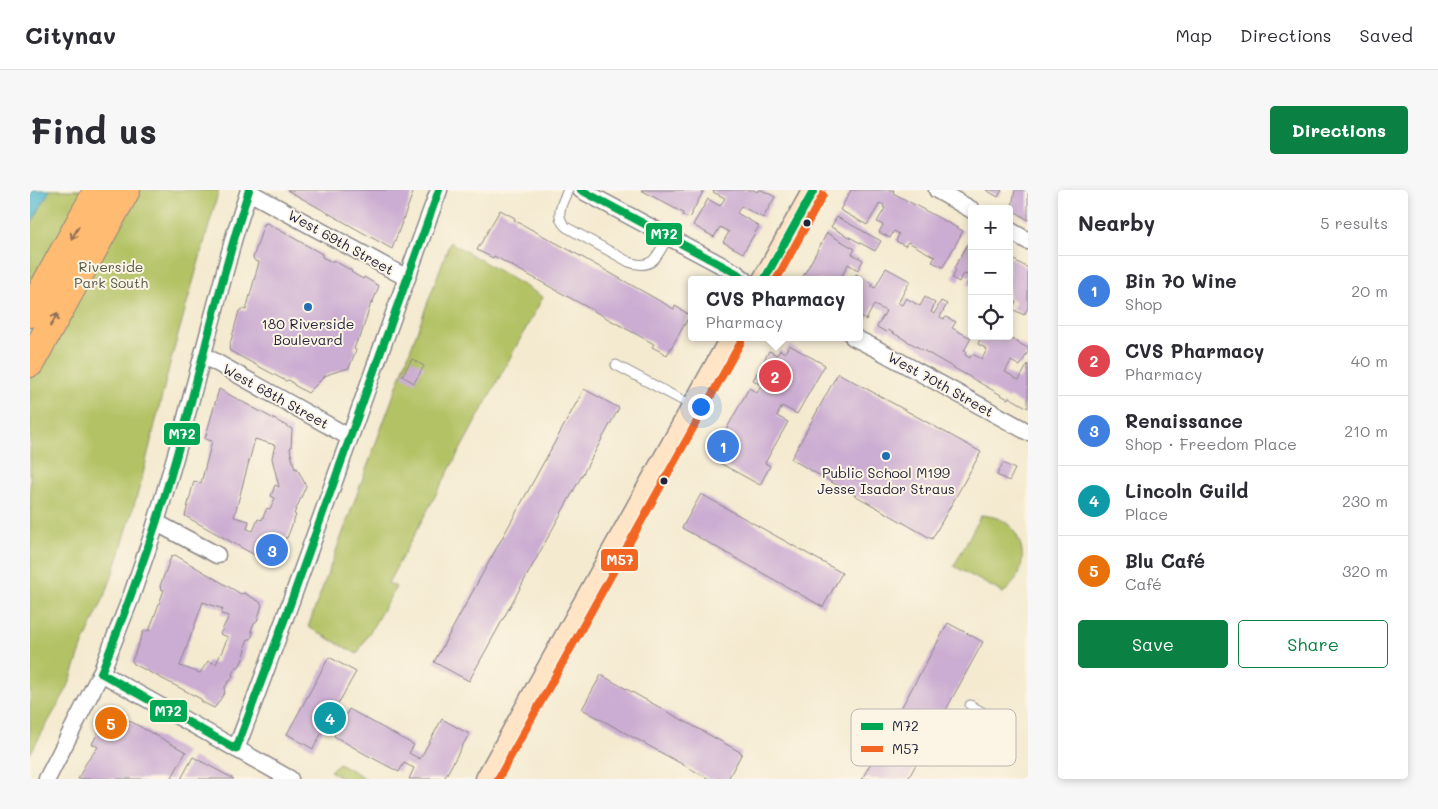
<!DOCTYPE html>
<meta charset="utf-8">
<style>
:root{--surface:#fff;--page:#f7f7f7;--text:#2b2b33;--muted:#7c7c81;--line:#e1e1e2;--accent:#0b8043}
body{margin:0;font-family:Mali,sans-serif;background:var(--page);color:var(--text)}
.controls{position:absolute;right:15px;top:15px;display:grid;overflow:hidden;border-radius:5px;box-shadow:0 2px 8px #0003}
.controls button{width:45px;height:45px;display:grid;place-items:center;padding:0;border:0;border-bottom:1px solid var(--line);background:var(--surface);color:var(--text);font:25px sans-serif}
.you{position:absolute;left:670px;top:216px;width:18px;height:18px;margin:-12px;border:4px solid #fff;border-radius:50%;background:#1a73e8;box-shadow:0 0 0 8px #1a73e833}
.badge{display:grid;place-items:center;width:32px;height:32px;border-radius:50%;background:var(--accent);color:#fff;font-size:16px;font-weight:700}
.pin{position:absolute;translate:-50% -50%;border:2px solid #fff;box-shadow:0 1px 5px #0006}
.popup{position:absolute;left:658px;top:86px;width:175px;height:65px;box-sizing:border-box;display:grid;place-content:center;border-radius:5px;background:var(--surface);filter:drop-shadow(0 1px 4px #0005);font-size:16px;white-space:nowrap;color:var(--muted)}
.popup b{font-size:19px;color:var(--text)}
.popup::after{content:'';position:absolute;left:50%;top:100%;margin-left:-10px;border:10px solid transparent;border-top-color:var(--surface)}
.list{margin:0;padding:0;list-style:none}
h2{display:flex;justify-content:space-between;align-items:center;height:65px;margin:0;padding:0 20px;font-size:21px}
h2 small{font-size:16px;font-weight:400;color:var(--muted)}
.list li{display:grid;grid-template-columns:32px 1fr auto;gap:15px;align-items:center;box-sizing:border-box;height:70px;padding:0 20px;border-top:1px solid var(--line)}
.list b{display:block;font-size:19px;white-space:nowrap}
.list p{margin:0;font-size:16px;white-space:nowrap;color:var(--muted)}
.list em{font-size:16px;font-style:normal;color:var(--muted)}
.actions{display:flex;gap:10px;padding:15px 20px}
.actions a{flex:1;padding:11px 0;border:1px solid var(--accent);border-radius:5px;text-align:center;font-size:18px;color:var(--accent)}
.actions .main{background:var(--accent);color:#fff}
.icon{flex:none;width:28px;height:28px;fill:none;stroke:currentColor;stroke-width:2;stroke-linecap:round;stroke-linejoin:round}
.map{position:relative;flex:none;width:998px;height:589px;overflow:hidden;border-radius:5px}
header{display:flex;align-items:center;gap:30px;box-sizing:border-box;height:70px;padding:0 25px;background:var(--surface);border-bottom:1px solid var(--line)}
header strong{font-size:24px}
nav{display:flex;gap:28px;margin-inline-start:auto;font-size:18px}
.intro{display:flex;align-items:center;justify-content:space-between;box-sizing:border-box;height:120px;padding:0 30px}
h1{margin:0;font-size:35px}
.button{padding:12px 22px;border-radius:5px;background:var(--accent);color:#fff;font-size:18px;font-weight:700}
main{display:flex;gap:30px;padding:0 30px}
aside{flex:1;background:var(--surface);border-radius:5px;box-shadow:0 2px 8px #0003}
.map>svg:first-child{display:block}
.green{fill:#b3c265;stroke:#6a7250}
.water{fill:#54b9d2;stroke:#3b6e86}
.building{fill:#cbacd2;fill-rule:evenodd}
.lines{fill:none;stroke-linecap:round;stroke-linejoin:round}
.service-casing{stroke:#8b8686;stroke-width:11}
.minor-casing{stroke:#8b8686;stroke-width:19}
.secondary-casing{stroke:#8b8686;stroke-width:25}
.motorway-casing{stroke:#8b8686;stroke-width:30}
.service{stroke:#fff;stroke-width:9}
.minor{stroke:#fff;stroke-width:16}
.secondary{stroke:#ffe4c6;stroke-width:22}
.motorway{stroke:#ffbb71;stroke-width:28}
.bus-1-casing{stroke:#fcf5e5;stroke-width:11}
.bus-2-casing{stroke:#fcf5e5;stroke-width:11}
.bus-1{stroke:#00a651;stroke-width:8}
.bus-2{stroke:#f26522;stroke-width:8}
.oneway{stroke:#906e56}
.bus-dot{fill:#22223b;stroke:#fcf5e5;stroke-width:2}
.poi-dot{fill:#1f6fb2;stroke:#fcf5e5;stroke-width:2}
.labels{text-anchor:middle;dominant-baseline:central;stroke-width:4;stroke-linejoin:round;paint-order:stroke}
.street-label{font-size:14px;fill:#22223b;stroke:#fcf5e5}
.park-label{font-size:14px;fill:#555a4a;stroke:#fcf5e5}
.poi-label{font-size:14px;fill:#22223b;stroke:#fcf5e5}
.key{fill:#fcf5e5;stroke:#bbb6b2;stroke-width:1}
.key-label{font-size:14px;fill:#22223b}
.line-badge{stroke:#fcf5e5;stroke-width:2}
.badge-label{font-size:14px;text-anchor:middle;font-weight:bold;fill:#fff}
</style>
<header>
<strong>Citynav</strong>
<nav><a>Map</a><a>Directions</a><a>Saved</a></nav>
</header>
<div class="intro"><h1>Find us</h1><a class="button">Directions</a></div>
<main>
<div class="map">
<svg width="998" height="589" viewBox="0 0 998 589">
<rect width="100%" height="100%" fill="#fcf5e5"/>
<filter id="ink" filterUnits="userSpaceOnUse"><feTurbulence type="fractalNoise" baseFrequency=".02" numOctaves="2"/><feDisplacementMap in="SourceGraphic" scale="10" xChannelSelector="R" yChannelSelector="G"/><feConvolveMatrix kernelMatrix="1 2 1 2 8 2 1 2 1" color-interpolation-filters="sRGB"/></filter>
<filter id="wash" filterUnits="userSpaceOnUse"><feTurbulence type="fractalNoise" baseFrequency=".0096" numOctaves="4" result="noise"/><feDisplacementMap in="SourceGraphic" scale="20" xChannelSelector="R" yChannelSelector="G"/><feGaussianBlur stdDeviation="1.12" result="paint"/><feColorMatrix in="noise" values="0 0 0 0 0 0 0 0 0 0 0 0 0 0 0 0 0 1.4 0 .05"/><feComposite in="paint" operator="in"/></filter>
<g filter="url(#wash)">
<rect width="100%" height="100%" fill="#f4ead0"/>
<!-- green -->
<g class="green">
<polygon points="19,0 189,0 139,177 111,292 89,366 76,403 53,454 38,497 0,564 0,35"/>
<polygon points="420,52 513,107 358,393 366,397 327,464 278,437"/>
<path d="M951,325C959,326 967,327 974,331C980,335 984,340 987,346C998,367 991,389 973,403L924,376Z"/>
<polygon points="309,573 337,589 314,589 300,581"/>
</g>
<!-- water -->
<polygon class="water" points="0,0 20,0 0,36"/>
<g id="blocks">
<!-- building -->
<g class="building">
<polygon points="257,0 384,0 362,59"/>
<polygon points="611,0 674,0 659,28 652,25 653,23"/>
<polygon points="684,0 724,0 727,2 728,0 732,0 745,7 733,28 711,16 707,23 729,36 713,63 693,52 699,42 690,37 684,47 663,35 678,9 690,16 695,8 683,2"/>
<polygon points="821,0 864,0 863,3 933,41 913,77 902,72 905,67 878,52 875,56 866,51 869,44 864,41 860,48 849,42 853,35 847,32 855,18 853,17 854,15 850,13 837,35 810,20"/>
<polygon points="956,0 972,0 968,7"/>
<polygon points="985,0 998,0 998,30 983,20 982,16"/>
<polygon points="470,20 485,28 484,30 543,62 644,119 645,116 660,125 637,165 622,157 624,154 464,66 463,68 447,60"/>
<polygon points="807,27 851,51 845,61 801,37"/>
<polygon points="237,33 292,64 292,67 302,72 303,70 322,81 321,82 333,89 334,87 349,96 342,114 341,113 330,148 328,148 324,159 326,160 319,178 302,183 295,186 278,203 264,195 264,194 259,190 256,191 200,161 199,158 209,121 212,119 216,120 229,72 225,71 223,68 234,34"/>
<polygon points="797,43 825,59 822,64 833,70 828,80 818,74 810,90 771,90"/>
<polygon points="942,46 942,96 937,94 941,87 935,84 932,85 929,92 922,88 926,81 924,78"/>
<polygon points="979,67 998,78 998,118 994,125 982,119 986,112 979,108"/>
<polygon points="856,78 880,91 868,113 872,115 876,108 890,116 895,107 905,113 901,122 904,124 911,111 917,114 910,127 914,129 916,127 926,132 922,138 941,148 934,161 936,162 935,165 940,168 942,164 952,169 957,159 948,154 950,149 945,146 976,146 998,158 998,162 990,176 981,171 975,182 989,190 998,174 998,218 979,207 978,209 858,140 856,142 847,137 856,121 844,115 836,130 829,126 829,90 823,90 826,84 843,94 841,96 845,98"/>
<polygon points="759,155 795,175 767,224 752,216 747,226 758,232 735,273 740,276 730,295 686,271 691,261 686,258 719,198 727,203 731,195 723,190 739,161 747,165 750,160 755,163"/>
<polygon points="382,169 394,176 384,193 372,186"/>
<polygon points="808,183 951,262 902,349 761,269"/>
<path d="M189,199L262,239L261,258H260L261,264L265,279L267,278L276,296L264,324L266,325L257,348L256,347L252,357L251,360H253L246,377L155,326L164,291L171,293L182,251L175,249ZM225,249L245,255L242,268L249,297L245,295L241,306L245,308L240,319L237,318L232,330L228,329L223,341L217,339L219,331L204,327Z"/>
<polygon points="554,199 589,218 439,491 404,472"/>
<polygon points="973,273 985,279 979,291 967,285"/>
<polygon points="671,304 812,383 793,417 652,338"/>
<path d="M145,365L211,404L214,403L230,412L232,415L227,431L224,433L221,441L223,442L221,449H218L215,457L216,459L213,469L209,477H206L202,484L203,486L200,491L198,492L194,499L195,502L186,516L184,518L172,512L171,509L104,474L102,471L113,442L117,440L119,441L134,400L131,399L130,396L141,367ZM173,412L193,419L191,424L199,426L190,444L198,447L193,459L186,474L178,471L170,483L150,476Z"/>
<polygon points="918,433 953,452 878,589 832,589"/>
<polygon points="299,467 326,482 304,521 315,527 319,519 384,555 379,563 390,569 412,529 439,544 414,589 379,589 384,578 374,573 369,582 335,564 304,546 309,537 298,531 283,559 257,544"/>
<polygon points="571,485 712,563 698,589 679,589 552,519"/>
<polygon points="80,520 156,562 142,587 144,589 48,589 56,573 68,557 62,554"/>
<polygon points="163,567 204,589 151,589"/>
</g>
</g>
</g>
<g filter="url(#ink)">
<use href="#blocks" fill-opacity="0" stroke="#8b8686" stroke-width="1"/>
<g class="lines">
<defs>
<g id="service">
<path d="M538,0C532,13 524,26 536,37L599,72C624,81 627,65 638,47"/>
<polyline points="586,175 663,216"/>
<polyline points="940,515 959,526"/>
</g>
<g id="minor">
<polyline points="551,0 706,83 715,90"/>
<polyline points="907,0 942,20"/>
<polyline points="219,2 377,88"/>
<polyline points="979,40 998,51"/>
<polyline points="823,147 845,158 998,242"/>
<polyline points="173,165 319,247"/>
<polyline points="127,333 187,365"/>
<polyline points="71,483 260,589"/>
<path d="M206,559C277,374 340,186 409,0"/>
<polyline points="17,589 71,483 101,407 122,346 149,254 204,47 219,0"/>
</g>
<g id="secondary">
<polyline points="734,90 784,0"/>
<polyline points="457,589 702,147"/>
</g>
<g id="motorway">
<polyline points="0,123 68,0"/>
<polyline points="0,173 96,0"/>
</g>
</defs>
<!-- service casing -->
<use href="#service" class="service-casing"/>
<!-- minor casing -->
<use href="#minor" class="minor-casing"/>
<!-- secondary casing -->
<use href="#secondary" class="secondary-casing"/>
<!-- motorway casing -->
<use href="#motorway" class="motorway-casing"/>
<!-- service -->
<use href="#service" class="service"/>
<!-- minor -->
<use href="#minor" class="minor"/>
<!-- secondary -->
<use href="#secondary" class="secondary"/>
<!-- motorway -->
<use href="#motorway" class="motorway"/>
<defs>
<g id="bus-1">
<polyline points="551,0 706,83 715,90"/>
<polyline points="734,90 784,0"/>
<path d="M71,483C101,408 129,331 150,253C173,169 192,83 219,0"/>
<polyline points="71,483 206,559"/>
<polyline points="206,559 258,420 409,0"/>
</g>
<g id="bus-2">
<polyline points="746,90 793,5"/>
<polyline points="468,589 711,152"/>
</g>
</defs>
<!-- bus-1 casing -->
<use href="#bus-1" class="bus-1-casing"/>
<!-- bus-2 casing -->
<use href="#bus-2" class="bus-2-casing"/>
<!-- bus-1 -->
<use href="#bus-1" class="bus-1"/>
<!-- bus-2 -->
<use href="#bus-2" class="bus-2"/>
</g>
<!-- one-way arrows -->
<defs><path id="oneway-shaft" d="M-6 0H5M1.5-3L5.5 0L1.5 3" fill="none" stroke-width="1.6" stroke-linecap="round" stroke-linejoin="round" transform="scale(1.25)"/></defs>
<g class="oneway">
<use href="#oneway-shaft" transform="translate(45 43) rotate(119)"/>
<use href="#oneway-shaft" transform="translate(24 130) rotate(-61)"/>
</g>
</g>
<!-- markers -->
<g class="bus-dot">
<circle cx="777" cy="33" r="4.5"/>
<circle cx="634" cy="291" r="4.5"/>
</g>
<g class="poi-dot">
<circle cx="278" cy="117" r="5"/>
<circle cx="856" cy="266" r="5"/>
</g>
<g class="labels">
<!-- street labels -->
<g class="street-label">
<text transform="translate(311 52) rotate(29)">West 69th Street</text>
<text transform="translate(911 194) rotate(29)">West 70th Street</text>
<text transform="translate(246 206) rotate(29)">West 68th Street</text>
</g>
<!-- park labels -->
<g class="park-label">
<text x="81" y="76">Riverside<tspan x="81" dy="16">Park South</tspan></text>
</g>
<!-- poi labels -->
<g class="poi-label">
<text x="278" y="133">180 Riverside<tspan x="278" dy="16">Boulevard</tspan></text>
<text x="856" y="282">Public School M199<tspan x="856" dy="16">Jesse Isador Straus</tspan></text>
</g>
</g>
<!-- legend -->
<rect x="821" y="519" width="165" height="57" rx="8" class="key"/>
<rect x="831" y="533" width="22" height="7" fill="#00a651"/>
<rect x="831" y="556" width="22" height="6" fill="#f26522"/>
<g class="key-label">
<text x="862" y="541">M72</text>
<text x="862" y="564">M57</text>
</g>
<g class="line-badge">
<rect x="615" y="32" width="38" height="24" rx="5" fill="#00a651"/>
<rect x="133" y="232" width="38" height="24" rx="5" fill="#00a651"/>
<rect x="570" y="358" width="39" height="24" rx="5" fill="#f26522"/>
<rect x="119" y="509" width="39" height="24" rx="5" fill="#00a651"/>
</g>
<g class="badge-label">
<text x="634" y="49">M72</text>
<text x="152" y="249">M72</text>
<text x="590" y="375">M57</text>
<text x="138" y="526">M72</text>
</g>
</svg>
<div class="controls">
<button>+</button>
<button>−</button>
<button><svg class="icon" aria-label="locate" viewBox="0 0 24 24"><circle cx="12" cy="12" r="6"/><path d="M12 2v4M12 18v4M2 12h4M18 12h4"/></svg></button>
</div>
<div class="you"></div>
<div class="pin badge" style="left:693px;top:256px;background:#3f7fe0">1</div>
<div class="pin badge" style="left:745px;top:186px;background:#e0444e">2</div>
<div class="popup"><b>CVS Pharmacy</b>Pharmacy</div>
<div class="pin badge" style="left:242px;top:360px;background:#3f7fe0">3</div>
<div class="pin badge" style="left:300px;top:528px;background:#0f9aa8">4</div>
<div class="pin badge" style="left:81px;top:533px;background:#e8710a">5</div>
</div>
<aside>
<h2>Nearby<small>5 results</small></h2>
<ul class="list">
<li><span class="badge" style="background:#3f7fe0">1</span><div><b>Bin 70 Wine</b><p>Shop</p></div><em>20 m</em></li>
<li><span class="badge" style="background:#e0444e">2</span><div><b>CVS Pharmacy</b><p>Pharmacy</p></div><em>40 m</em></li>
<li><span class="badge" style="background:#3f7fe0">3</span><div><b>Renaissance</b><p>Shop · Freedom Place</p></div><em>210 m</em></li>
<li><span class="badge" style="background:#0f9aa8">4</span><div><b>Lincoln Guild</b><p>Place</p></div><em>230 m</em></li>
<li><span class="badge" style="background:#e8710a">5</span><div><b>Blu Café</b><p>Café</p></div><em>320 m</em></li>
</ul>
<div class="actions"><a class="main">Save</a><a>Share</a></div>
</aside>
</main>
